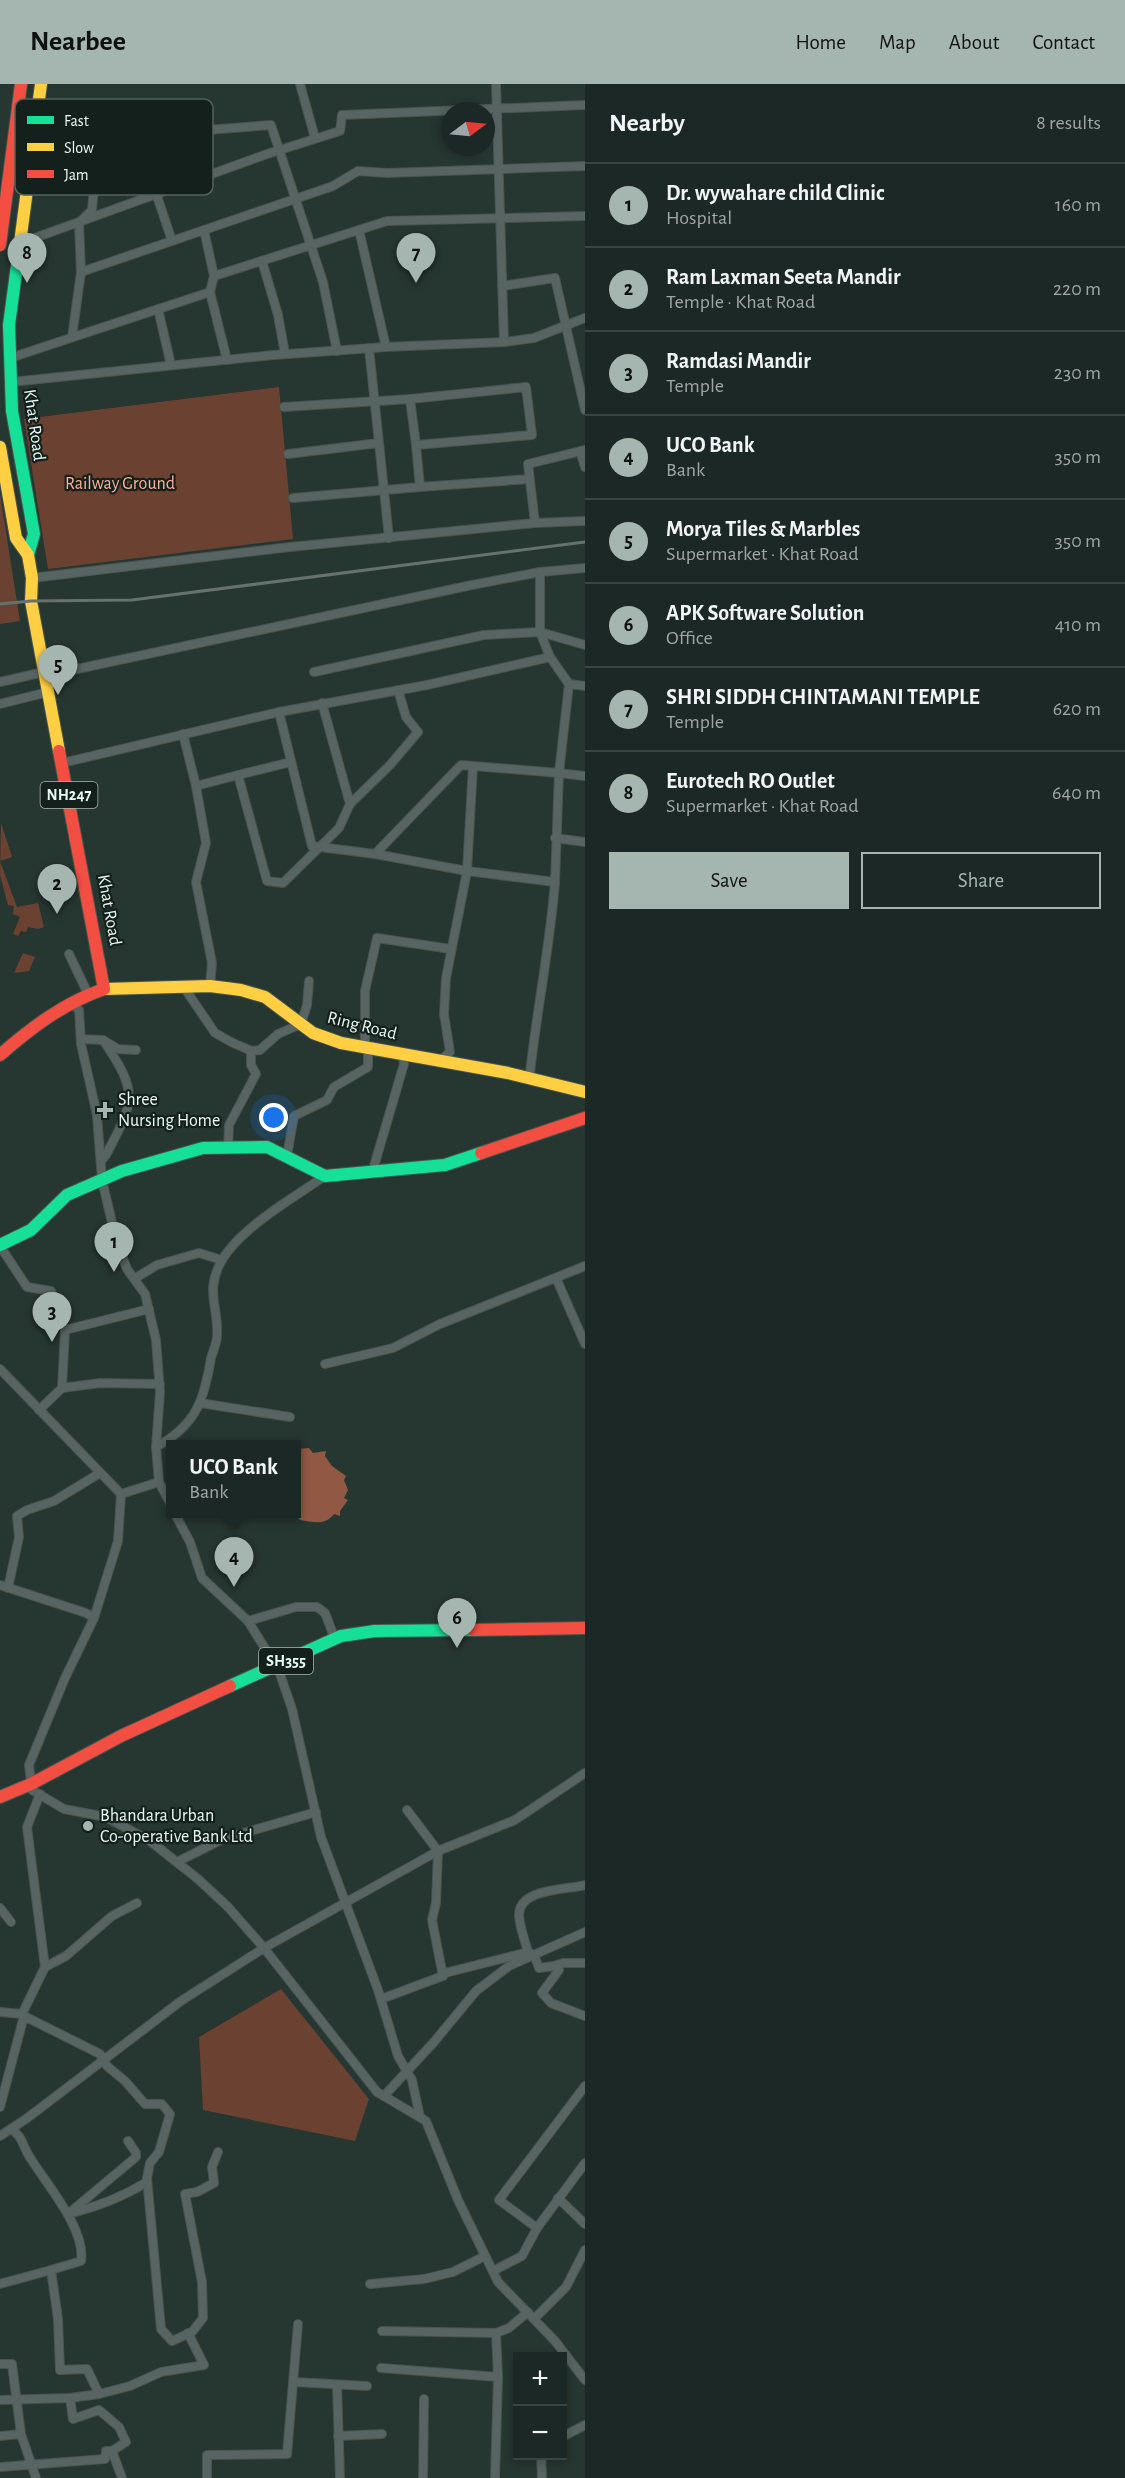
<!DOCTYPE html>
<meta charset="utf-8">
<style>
:root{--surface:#1c2825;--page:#25302d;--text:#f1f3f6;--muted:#a0a6a7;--line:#3a4442;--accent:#a5b5af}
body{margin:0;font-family:"Alegreya Sans",sans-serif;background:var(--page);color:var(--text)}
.controls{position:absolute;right:18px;bottom:18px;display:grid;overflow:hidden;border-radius:0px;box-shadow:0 3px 9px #0003}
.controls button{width:54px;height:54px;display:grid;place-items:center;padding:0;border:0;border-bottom:2px solid var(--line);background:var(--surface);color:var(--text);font:30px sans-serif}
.compass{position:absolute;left:441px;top:18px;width:54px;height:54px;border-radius:50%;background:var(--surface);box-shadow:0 3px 9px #0003;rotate:74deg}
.you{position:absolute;left:274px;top:1034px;width:21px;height:21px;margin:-15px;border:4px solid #fff;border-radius:50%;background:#1a73e8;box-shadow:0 0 0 9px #1a73e833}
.badge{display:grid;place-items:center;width:39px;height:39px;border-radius:50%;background:var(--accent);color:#111;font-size:20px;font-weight:700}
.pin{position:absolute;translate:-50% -50px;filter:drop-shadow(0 2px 3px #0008)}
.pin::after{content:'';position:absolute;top:32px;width:21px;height:18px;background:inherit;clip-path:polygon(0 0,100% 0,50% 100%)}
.popup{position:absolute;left:166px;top:1356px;width:135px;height:78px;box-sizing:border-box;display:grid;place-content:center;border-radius:0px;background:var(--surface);filter:drop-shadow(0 2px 4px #0005);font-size:20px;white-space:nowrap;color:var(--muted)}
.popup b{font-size:22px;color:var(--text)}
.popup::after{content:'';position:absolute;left:50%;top:100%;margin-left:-12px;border:12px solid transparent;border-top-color:var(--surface)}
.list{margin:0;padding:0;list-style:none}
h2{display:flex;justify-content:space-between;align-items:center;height:78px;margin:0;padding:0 24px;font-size:26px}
h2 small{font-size:20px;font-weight:400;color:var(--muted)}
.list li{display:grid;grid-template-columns:39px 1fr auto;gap:18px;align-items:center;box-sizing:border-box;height:84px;padding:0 24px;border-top:2px solid var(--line)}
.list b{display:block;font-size:22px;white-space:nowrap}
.list p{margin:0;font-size:20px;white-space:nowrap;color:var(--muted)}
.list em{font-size:20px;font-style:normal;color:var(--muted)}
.actions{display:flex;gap:12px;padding:18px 24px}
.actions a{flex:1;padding:14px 0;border:2px solid var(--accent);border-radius:0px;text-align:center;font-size:21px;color:var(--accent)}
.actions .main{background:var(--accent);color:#111}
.map{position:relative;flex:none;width:585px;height:2394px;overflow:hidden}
header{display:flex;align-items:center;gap:36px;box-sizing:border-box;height:84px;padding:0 30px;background:var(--accent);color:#111}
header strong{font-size:28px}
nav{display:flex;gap:33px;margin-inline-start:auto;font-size:21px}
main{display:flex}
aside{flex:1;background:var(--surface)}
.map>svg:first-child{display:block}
.green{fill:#6b4232}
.water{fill:#915843}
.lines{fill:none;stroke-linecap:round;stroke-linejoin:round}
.street-casing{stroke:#47544f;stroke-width:10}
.fast-casing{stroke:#47544f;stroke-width:14}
.slow-casing{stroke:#47544f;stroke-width:14}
.jam-casing{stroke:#47544f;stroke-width:14}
.street{stroke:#586461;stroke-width:8}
.fast{stroke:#16e098;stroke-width:12}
.slow{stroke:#ffcf43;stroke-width:12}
.jam{stroke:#f24e42;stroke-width:12}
.rail{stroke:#67726e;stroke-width:3}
.poi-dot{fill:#a5b5af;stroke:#14201c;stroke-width:2}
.labels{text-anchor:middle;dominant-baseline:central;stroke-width:4.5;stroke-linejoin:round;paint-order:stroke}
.shield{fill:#14201c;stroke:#a9b8b2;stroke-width:1.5}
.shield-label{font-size:16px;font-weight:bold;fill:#e9f9f3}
.street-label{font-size:18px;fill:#e9f9f3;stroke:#14201c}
.park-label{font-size:18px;fill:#fdb197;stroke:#14201c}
.poi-label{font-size:18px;fill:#e9f9f3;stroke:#14201c;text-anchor:start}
.key{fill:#14201c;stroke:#54615c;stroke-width:1.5}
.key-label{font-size:16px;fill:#e9f9f3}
</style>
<header>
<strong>Nearbee</strong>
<nav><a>Home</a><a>Map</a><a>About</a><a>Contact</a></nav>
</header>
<main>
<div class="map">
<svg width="585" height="2394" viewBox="0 0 585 2394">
<rect width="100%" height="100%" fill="#263631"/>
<!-- green -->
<g class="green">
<polygon points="279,303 293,455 48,485 24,335"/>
<polygon points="0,410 20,537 0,540"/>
<polygon points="1,739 12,773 0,777 17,823 38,819 44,843 38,845 28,843 26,848 21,847 18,852 13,850 20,833 13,830 14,822 8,821 0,791"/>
<polygon points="23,869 35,873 29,887 14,889"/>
<polygon points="281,1905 369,2015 355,2057 203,2026 199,1953"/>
</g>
<!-- water -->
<path class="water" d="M309,1364L313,1369L326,1367L325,1372L332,1382L346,1392L344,1396L348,1406L344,1414L348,1416L340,1427V1432L334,1430C325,1442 313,1438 300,1436L295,1430H297L298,1365Z"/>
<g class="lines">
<defs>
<g id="street">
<polyline points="300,0 315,54"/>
<polyline points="496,0 504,258"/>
<polyline points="156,109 172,157"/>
<polyline points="204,146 214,192"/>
<polyline points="359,146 386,263"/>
<polyline points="18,160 267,70 340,47 342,31 585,21"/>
<polyline points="262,177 278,231 285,270"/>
<polyline points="81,188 333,102 358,87 387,89 585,82"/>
<polyline points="502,202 555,194 585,326"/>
<polyline points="210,208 227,276"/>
<polyline points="158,225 171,281"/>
<polyline points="72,253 81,188 79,139 92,126 98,60 153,50 271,41 323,198 337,267"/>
<polyline points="369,264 389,454"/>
<polyline points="10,274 210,208 214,192 387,137 585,132"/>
<polyline points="11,298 274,271 386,263 504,258 534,254 585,234"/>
<polyline points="410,315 416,361"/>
<polyline points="284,323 410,315 526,303 532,351 416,361 420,403 529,395"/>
<polyline points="580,367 585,383"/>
<polyline points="288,370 379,359"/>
<polyline points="293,414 420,403"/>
<polyline points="535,439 528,380 585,366"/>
<polyline points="540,488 540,548 550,573 569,600 559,689 585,692"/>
<polyline points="32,494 290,463 535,439 585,437"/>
<polyline points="314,588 484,551 540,548 585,561"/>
<polyline points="46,596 63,588 472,501 540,488 585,484"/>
<polyline points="0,598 44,588"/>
<polyline points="569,600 585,602"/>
<polyline points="322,619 350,720"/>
<polyline points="0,620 48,608"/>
<polyline points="279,628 312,762 375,770"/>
<polyline points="183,650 196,702 238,691 267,797 283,799 339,744 350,720 390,681 418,648 406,633 398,606"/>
<polyline points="62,679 279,628 427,601 550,573"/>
<polygon points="461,681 559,689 555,798 467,787 375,770"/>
<polyline points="238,691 291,678"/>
<polyline points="196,702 206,759 196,798 212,879 210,902"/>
<polyline points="555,754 585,758"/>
<polyline points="69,870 88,910"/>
<polyline points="183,902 215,949 233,959 252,967"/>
<polyline points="70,918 79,926 81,960 97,1031 102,1096 116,1156 127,1185 145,1210 156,1256 160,1308 156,1363 159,1398 171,1421"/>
<polyline points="81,955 103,956"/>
<polyline points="440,977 450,968 444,930 446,894 467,787 473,682"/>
<path d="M526,993L530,989C537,925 550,862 555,798"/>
<polyline points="228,1064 229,1041 256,990 251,981 251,967 260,966 278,950 301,940 307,921 309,897"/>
<polyline points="287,1072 294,1032 327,1016 334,1003 368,983 368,964 365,959 365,907 377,854 451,865"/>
<path d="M101,1077L106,1071C135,1016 139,1009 103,956L118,965L136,966"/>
<polyline points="372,1089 404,980 403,970"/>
<polyline points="0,1162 27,1203 51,1207 65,1246"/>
<polyline points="556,1194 585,1260"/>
<polyline points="134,1195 157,1181 199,1169 222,1176"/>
<polyline points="325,1280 393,1264 440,1240 585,1182"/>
<polyline points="0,1285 121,1410"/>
<polyline points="62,1304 65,1246 149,1225"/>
<polyline points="200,1319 290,1333"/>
<polyline points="39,1326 62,1304 100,1299 160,1300"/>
<path d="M156,1363C196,1341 204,1317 211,1274C213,1267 217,1259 217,1252C219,1223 204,1207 222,1176C242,1143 293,1114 325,1092"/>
<polyline points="159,1398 121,1410 118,1457 94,1534 65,1594 29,1681 32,1706 64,1725 106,1733 150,1757 198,1795 228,1823 264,1864 438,1767 515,1736 585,1689"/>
<polyline points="175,1430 190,1458 202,1494 248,1537 279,1587 292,1625 321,1753 378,1906 398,1972 412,1996 420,2033"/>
<polyline points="0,1501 86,1529 94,1534"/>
<polyline points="8,1504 19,1453 17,1432 27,1426 54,1417 100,1389"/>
<polyline points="248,1537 296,1523 317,1523 325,1529 335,1555"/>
<polyline points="177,1778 223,1755 316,1728"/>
<polyline points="0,1824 11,1838"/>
<path d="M528,1868C525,1857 520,1844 519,1832C518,1804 566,1806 585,1801"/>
<polyline points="554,1882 563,1879 585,1879"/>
<polyline points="45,1883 66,1872 112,1832 137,1819"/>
<polyline points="443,1892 445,1889 528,1868 534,1871 539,1884 554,1882 559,1886 542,1909 551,1919 585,1932"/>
<polyline points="381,1915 443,1892 432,1836 436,1819 438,1767 407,1726"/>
<polyline points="0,1928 22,1930"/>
<polyline points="24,1932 22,1930 45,1883 27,1743 40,1710"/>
<polyline points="384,2012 434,1958 476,1907 509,1882 585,1848"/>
<polyline points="0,2023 24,1932 100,1970 107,1982 125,1997 145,2020 162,2020 170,2030 159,2068 150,2079 147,2094 161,2245 172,2257 192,2248 203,2234 202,2198 185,2110 197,2108 214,2099 212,2083 218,2068"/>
<path d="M11,2045C23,2052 23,2064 31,2075C47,2101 86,2145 81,2177L51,2186L58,2235L60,2286L87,2285L99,2310L70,2314L73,2335L99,2326L119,2343L126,2358L112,2367L122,2394"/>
<polyline points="0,2052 26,2035 181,1917 264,1864 377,2008 426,2037 458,2116 498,2198 555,2257 585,2296"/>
<path d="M128,2057L136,2069V2073L68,2130C97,2123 121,2114 147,2098"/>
<polyline points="558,2114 585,2140"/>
<polyline points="537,2144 499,2116 585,2002"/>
<polyline points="493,2187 522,2172 537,2144 585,2079"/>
<polyline points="0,2200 51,2186"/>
<polyline points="370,2200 424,2195 453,2188 485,2172"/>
<polyline points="534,2235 566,2203 585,2166"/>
<polyline points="382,2247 496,2249 509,2244 528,2228"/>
<polyline points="0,2280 12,2280 21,2350"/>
<polyline points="381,2284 498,2293"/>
<polyline points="294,2298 367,2302"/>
<polyline points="337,2301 340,2394"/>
<polyline points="99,2310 130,2302 161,2288 204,2281 188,2249"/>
<polyline points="0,2316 70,2314"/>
<polyline points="0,2352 21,2350 36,2394"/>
<polyline points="338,2352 382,2350"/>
<polyline points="562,2353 585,2341"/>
<polyline points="541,2372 542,2394"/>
<polyline points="0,2383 105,2375 106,2367 112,2367"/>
<polyline points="207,2394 207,2371 287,2370 298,2240"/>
<polyline points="423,2394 424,2315"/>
<polyline points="495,2394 498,2293 496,2249"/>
</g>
<g id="fast">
<polyline points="20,159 9,241 12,327 34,450 28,471"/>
<polyline points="0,1161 31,1146 67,1111 122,1087 203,1064 267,1063 325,1092 445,1081 481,1069"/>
<polyline points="230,1602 341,1552 375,1547 473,1546"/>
</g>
<g id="slow">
<polyline points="20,159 41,0"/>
<polyline points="0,363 16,454 28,471 32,494 31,517 59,667"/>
<polyline points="104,905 210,902 241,906 265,913 313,949 341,959 508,989 585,1008"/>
</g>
<g id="jam">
<polyline points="0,161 21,0"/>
<path d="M0,971C32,943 64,919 104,905L59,667"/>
<polyline points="481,1069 585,1034"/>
<polyline points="473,1546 585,1544"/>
<polyline points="0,1713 31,1700 121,1652 230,1602"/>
</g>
</defs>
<!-- street casing -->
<use href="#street" class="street-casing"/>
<!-- fast casing -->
<use href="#fast" class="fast-casing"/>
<!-- slow casing -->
<use href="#slow" class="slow-casing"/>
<!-- jam casing -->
<use href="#jam" class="jam-casing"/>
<!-- street -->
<use href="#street" class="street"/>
<!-- fast -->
<use href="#fast" class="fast"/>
<!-- slow -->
<use href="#slow" class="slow"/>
<!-- jam -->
<use href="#jam" class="jam"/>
<!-- rail -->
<polyline class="rail" points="0,520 31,517 132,516 585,458"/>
</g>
<!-- markers -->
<g class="poi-dot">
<path d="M102 1017h6v6h6v6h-6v6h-6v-6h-6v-6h6z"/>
<circle cx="88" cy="1742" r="6"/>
</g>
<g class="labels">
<!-- shield labels -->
<g class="shield">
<rect x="40.5" y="698" width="57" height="26" rx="4.5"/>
<rect x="259" y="1564" width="54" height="26" rx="4.5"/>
</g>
<g class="shield-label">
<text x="69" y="711">NH247</text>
<text x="286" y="1577">SH355</text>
</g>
<!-- street labels -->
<g class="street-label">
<text transform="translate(34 341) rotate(82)">Khat Road</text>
<text transform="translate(109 826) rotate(80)">Khat Road</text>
<text transform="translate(362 942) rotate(14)">Ring Road</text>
</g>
<!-- park labels -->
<g class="park-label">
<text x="120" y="400">Railway Ground</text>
</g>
<!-- poi labels -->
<g class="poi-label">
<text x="118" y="1016">Shree<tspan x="118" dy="21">Nursing Home</tspan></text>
<text x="100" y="1732">Bhandara Urban<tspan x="100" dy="21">Co-operative Bank Ltd</tspan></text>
</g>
</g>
<!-- legend -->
<rect x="15" y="15" width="198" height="96" rx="9" class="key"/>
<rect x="27" y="32" width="27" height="8" fill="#16e098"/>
<rect x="27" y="59" width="27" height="8" fill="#ffcf43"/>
<rect x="27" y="86" width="27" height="8" fill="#f24e42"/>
<g class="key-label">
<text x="64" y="42">Fast</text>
<text x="64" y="69">Slow</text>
<text x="64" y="96">Jam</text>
</g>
</svg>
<div class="controls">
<button>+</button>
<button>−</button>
</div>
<svg class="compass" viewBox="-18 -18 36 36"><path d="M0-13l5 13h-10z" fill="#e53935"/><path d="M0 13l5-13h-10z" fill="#a0a6a7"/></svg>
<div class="you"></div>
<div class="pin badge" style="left:114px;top:1188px">1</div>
<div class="pin badge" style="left:57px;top:830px">2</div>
<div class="pin badge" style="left:52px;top:1258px">3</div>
<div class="pin badge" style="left:234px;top:1503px">4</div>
<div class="popup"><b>UCO Bank</b>Bank</div>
<div class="pin badge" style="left:58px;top:611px">5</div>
<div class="pin badge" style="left:457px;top:1564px">6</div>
<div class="pin badge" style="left:416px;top:199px">7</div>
<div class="pin badge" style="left:27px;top:199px">8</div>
</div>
<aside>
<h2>Nearby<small>8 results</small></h2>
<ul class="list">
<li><span class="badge">1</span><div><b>Dr. wywahare child Clinic</b><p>Hospital</p></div><em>160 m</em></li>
<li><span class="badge">2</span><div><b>Ram Laxman Seeta Mandir</b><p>Temple · Khat Road</p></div><em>220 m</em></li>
<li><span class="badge">3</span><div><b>Ramdasi Mandir</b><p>Temple</p></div><em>230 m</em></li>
<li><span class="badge">4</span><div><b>UCO Bank</b><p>Bank</p></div><em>350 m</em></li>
<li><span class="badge">5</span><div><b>Morya Tiles &amp; Marbles</b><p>Supermarket · Khat Road</p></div><em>350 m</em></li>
<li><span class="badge">6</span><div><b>APK Software Solution</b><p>Office</p></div><em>410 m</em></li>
<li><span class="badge">7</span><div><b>SHRI SIDDH CHINTAMANI TEMPLE</b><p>Temple</p></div><em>620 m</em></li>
<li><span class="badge">8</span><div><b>Eurotech RO Outlet</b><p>Supermarket · Khat Road</p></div><em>640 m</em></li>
</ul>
<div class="actions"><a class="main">Save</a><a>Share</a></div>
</aside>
</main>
